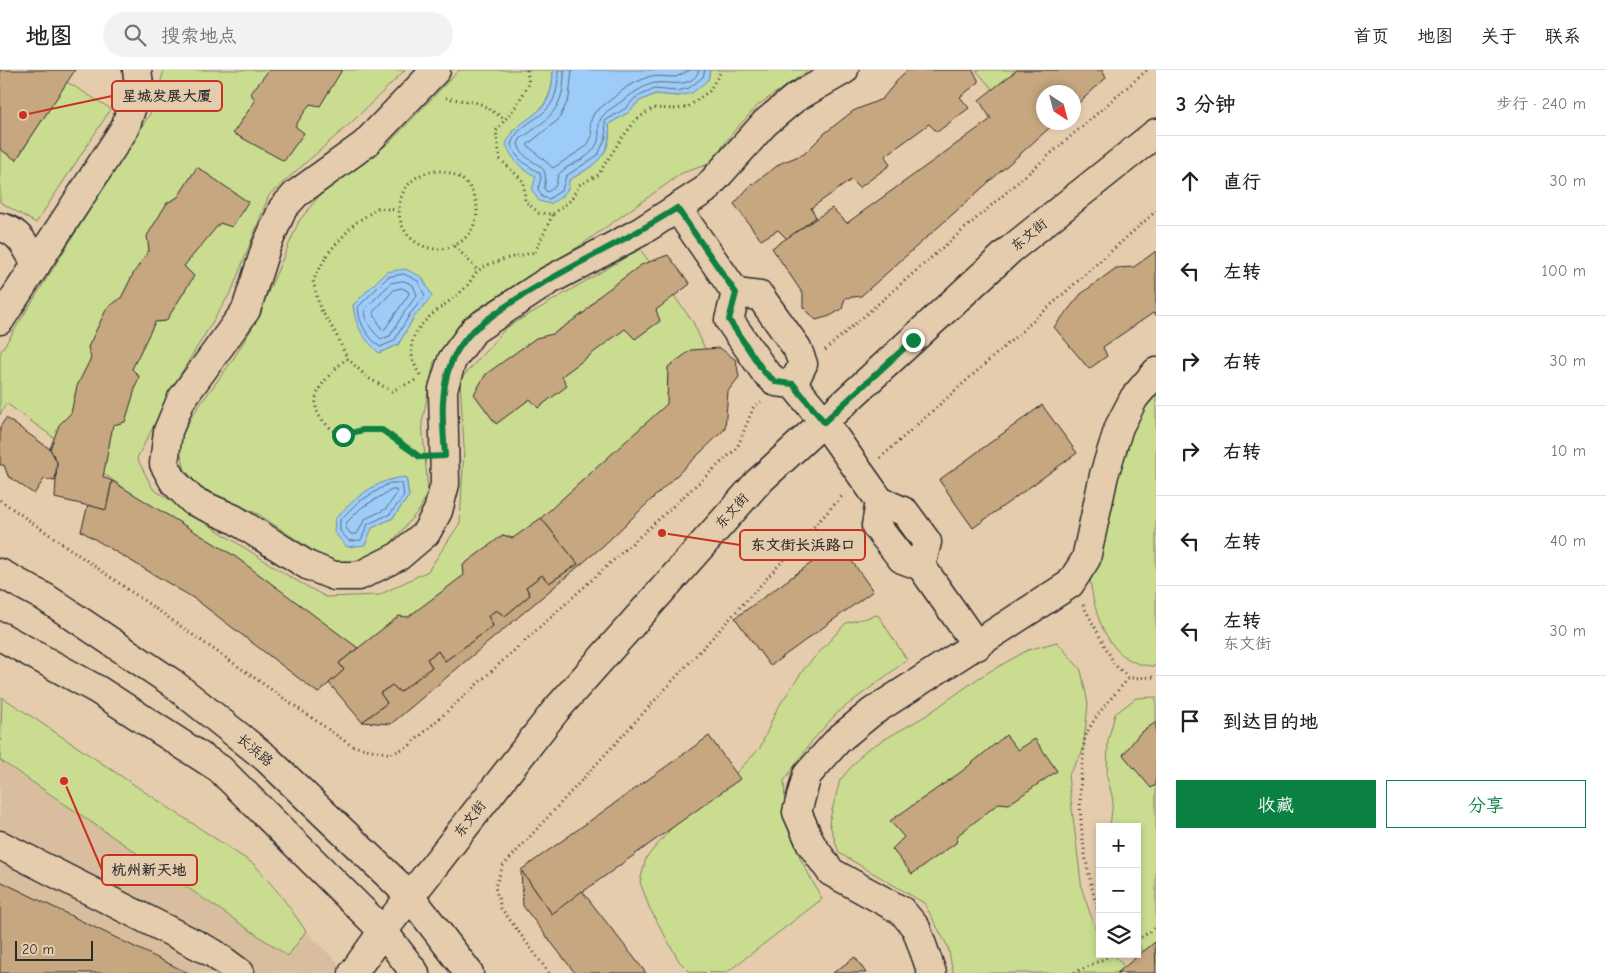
<!DOCTYPE html>
<html lang="zh">
<meta charset="utf-8">
<style>
:root{--surface:#fff;--page:#f2f2f2;--text:#202124;--muted:#757577;--line:#e0e0e0;--accent:#0b8043}
body{margin:0;font-family:"Comic Neue","LXGW WenKai TC",sans-serif;background:var(--page);color:var(--text)}
.controls{position:absolute;right:15px;bottom:15px;display:grid;overflow:hidden;border-radius:0px;box-shadow:0 2px 8px #0003}
.controls button{width:45px;height:45px;display:grid;place-items:center;padding:0;border:0;border-bottom:1px solid var(--line);background:var(--surface);color:var(--text);font:25px sans-serif}
.compass{position:absolute;left:1036px;top:15px;width:45px;height:45px;border-radius:50%;background:var(--surface);box-shadow:0 2px 8px #0003;rotate:144deg}
.scale{position:absolute;left:15px;bottom:12px;width:78px;box-sizing:border-box;padding-left:5px;border:2px solid #2b2b2b;border-top:0;font-size:14px;line-height:18px;white-space:nowrap;color:#2b2b2b;-webkit-text-stroke:4px #e5ccad;paint-order:stroke}
.stop{position:absolute;width:15px;height:15px;margin:-11px;border:4px solid #0b8043;border-radius:50%;background:#fff}
.stop.end{background:#0b8043;border-color:#fff;box-shadow:0 1px 5px #0008}
.list{margin:0;padding:0;list-style:none}
h2{display:flex;justify-content:space-between;align-items:center;height:65px;margin:0;padding:0 20px;font-size:21px}
h2 small{font-size:16px;font-weight:400;color:var(--muted)}
.list li{display:grid;grid-template-columns:32px 1fr auto;gap:15px;align-items:center;box-sizing:border-box;height:90px;padding:0 20px;border-top:1px solid var(--line)}
.list b{display:block;font-size:19px;white-space:nowrap}
.list p{margin:0;font-size:16px;white-space:nowrap;color:var(--muted)}
.list em{font-size:16px;font-style:normal;color:var(--muted)}
.actions{display:flex;gap:10px;padding:15px 20px}
.actions a{flex:1;padding:11px 0;border:1px solid var(--accent);border-radius:0px;text-align:center;font-size:18px;color:var(--accent)}
.actions .main{background:var(--accent);color:#fff}
.icon{flex:none;width:28px;height:28px;fill:none;stroke:currentColor;stroke-width:2;stroke-linecap:round;stroke-linejoin:round}
.map{position:relative;flex:none;width:1156px;height:903px;overflow:hidden}
header{display:flex;align-items:center;gap:30px;box-sizing:border-box;height:70px;padding:0 25px;background:var(--surface);border-bottom:1px solid var(--line)}
header strong{font-size:24px}
nav{display:flex;gap:28px;margin-inline-start:auto;font-size:18px}
.search{width:350px;height:45px;background:var(--page);display:flex;align-items:center;gap:12px;box-sizing:border-box;padding:0 18px;border-radius:28px;color:var(--muted);font-size:19px}
main{display:flex}
aside{flex:1;background:var(--surface)}
.map>svg:first-child{display:block}
.built{fill:#d8be9e}
.green{fill:#cadc90;stroke:#7a845e;fill-rule:evenodd}
.water{fill:#9dccf8;stroke:#6f8ca6}
.lines{fill:none;stroke-linecap:round;stroke-linejoin:round}
.shore{stroke:#596b7d;stroke-width:1}
.building{fill:#c7a780;stroke:#2b2b2b}
.minor-casing{stroke:#2b2b2b;stroke-width:31}
.major-casing{stroke:#2b2b2b;stroke-width:31}
.path{stroke:#2b2b2b;stroke-width:3;stroke-dasharray:1 4;stroke-linecap:butt}
.minor{stroke:#e5ccad;stroke-width:28}
.major{stroke:#e5ccad;stroke-width:28}
.route{stroke:#0b8043;stroke-width:6}
.labels{text-anchor:middle;dominant-baseline:central;stroke-width:4;stroke-linejoin:round;paint-order:stroke}
.street-label{font-size:14px;fill:#2b2b2b;stroke:#e5ccad}
.leader{fill:none;stroke:#c8321e;stroke-width:2}
.callout-dot{fill:#c8321e;stroke:#e5ccad;stroke-width:2}
.callout{fill:#e5ccad;stroke:#c8321e;stroke-width:2}
.callout-label{font-size:15px;text-anchor:middle;font-weight:bold;fill:#2b2b2b}
</style>
<header>
<strong>地图</strong>
<div class="search"><svg class="icon" aria-label="search" viewBox="0 0 24 24"><circle cx="10" cy="10" r="6"/><path d="M15 15l6 6"/></svg>搜索地点</div>
<nav><a>首页</a><a>地图</a><a>关于</a><a>联系</a></nav>
</header>
<main>
<div class="map">
<svg width="1156" height="903" viewBox="0 0 1156 903">
<rect width="100%" height="100%" fill="#e5ccad"/>
<filter id="ink" filterUnits="userSpaceOnUse"><feTurbulence type="fractalNoise" baseFrequency=".02" numOctaves="2"/><feDisplacementMap in="SourceGraphic" scale="10" xChannelSelector="R" yChannelSelector="G"/><feConvolveMatrix kernelMatrix="1 2 1 2 8 2 1 2 1" color-interpolation-filters="sRGB"/></filter>
<g filter="url(#ink)">
<!-- built -->
<polygon class="built" points="0,626 255,795 306,861 348,903 0,903"/>
<!-- green -->
<g class="green">
<polygon points="164,0 405,0 353,51 269,125 232,220 180,305 137,388 153,419 290,507 326,527 379,525 428,501 460,453 464,378 460,310 506,258 640,179 693,252 717,306 370,596 6,333 0,345 0,283 153,39"/>
<path d="M459,0H553C553,35 537,43 511,62L569,110C594,96 613,85 609,54L629,42L638,32L655,24L678,26L708,10L710,0H809L758,35L735,60L709,94L682,103L581,175L475,240L434,292L422,353L428,421L420,439L385,480L351,494L324,488L258,444L200,417L185,400L178,373L193,344L232,291L254,255L299,151L319,126L390,72ZM432,226L414,247L398,275L353,235ZM406,407L409,426L393,448L372,458Z"/>
<polygon points="976,0 1044,0 1002,30"/>
<polygon points="67,12 111,39 36,153 0,132 0,79 17,89"/>
<path d="M1156,319V596C1110,598 1093,544 1090,507L1124,367Z"/>
<polygon points="878,545 907,590 838,642 812,671 784,711 786,751 801,790 822,829 726,903 690,902 679,891 649,837 640,812 646,788 680,748 720,720 760,678 777,639 804,599 846,553"/>
<polygon points="1057,572 1081,600 1088,634 1083,681 1068,706 1082,820 1096,860 1100,865 1100,884 1114,884 1129,903 953,903 948,877 924,833 839,783 829,752 840,710 866,680 927,645 980,607 1028,580"/>
<polygon points="2,627 255,795 282,827 306,861 288,886 0,690"/>
<polygon points="1156,627 1156,894 1142,881 1137,871 1137,757 1110,757 1113,730 1107,706 1108,671 1115,644 1136,628"/>
</g>
<!-- water -->
<g class="water">
<path d="M553,0H710L708,10L692,23L678,26L655,24L638,32L629,42L609,54C612,86 595,95 569,110C570,123 561,127 550,134L539,131L532,120L536,106C521,100 512,89 506,74C521,40 553,52 553,0Z"/>
<path d="M405,199L422,207L432,226L414,247L398,275L379,283C364,269 355,257 353,235L386,202Z"/>
<path d="M406,407L409,426L393,448L372,458L365,475L347,477L334,462L335,449C355,428 376,409 406,407Z"/>
</g>
<g class="lines">
<!-- shore -->
<g class="shore">
<path d="M558,0C560,54 523,43 511,74C516,90 527,95 540,103L541,108L538,119L542,127L549,129L562,120L566,106L598,85L606,67L605,51L626,38L635,28L654,19L677,21L689,18L703,7L705,0"/>
<path d="M564,0C565,39 549,49 520,69L518,74C525,98 552,88 544,118L547,122C562,115 553,110 561,102C570,93 585,91 593,80C608,61 586,54 615,36C627,28 637,19 651,14C665,9 692,22 699,0"/>
<polyline points="572,0 569,28 559,49 527,75 553,98 587,76 592,66 590,53 594,43 628,16 650,6 676,7 690,0"/>
<path d="M404,204L418,211L425,226L410,244L394,271L380,277C367,266 359,254 358,237L388,207Z"/>
<path d="M404,211L413,215L417,225L405,241L390,266L381,269C372,261 365,252 365,239L391,213Z"/>
<polygon points="402,218 408,221 409,224 385,259 382,260 373,242 394,220"/>
<polygon points="390,413 402,413 404,426 390,444 368,454 361,470 349,471 340,461 340,450 357,433"/>
<polygon points="392,420 396,420 397,423 386,439 365,449 357,464 351,464 346,458 346,453 361,438"/>
</g>
</g>
<!-- building -->
<g class="building">
<polygon points="0,0 75,0 16,90 0,79"/>
<polygon points="269,0 342,0 320,36 310,34 295,56 304,63 284,91 233,63 255,31 251,23"/>
<polygon points="908,0 973,0 979,12 960,27 969,38 937,62 929,54 885,86 890,95 859,118 851,110 811,138 816,147 787,169 778,160 761,170 734,134 749,117 781,93 804,84 825,63 853,41 882,29 901,6"/>
<polygon points="1017,0 1102,0 1106,8 1074,37 1074,22 1044,22 1044,52 1056,52 861,226 845,228 842,239 830,246 816,250 803,237 803,224 772,178 832,138 847,153 991,49 979,30"/>
<polygon points="197,97 248,132 232,157 220,153 184,196 194,206 166,251 155,252 132,299 139,306 125,352 113,355 103,407 112,411 106,440 55,428 57,392 50,379 59,355 71,343 77,316 91,288 88,277 107,238 121,228 133,204 149,180 147,166 167,133 178,127"/>
<polygon points="1156,181 1156,245 1153,243 1103,277 1107,286 1089,299 1054,257 1081,224 1116,198 1134,197"/>
<polygon points="668,185 690,214 656,240 660,251 635,269 625,259 562,306 567,316 538,338 530,329 496,354 474,324 486,304 536,268 553,264 585,242 598,227 641,195"/>
<polygon points="720,278 736,290 739,307 728,321 725,359 604,475 391,654 362,652 387,633 380,623 392,615 400,622 432,597 427,589 438,581 445,591 493,556 488,546 496,540 505,546 530,525 526,517 542,505 549,513 578,494 541,448 667,334 668,297 691,280"/>
<polygon points="1042,335 1077,383 973,458 939,410"/>
<polygon points="6,348 50,379 57,392 55,411 44,409 34,424 8,406 4,395 0,395 0,357"/>
<polygon points="112,411 233,485 358,578 339,593 344,600 318,623 195,529 81,461 88,435 106,440"/>
<polygon points="541,448 578,494 549,513 542,505 526,517 530,525 505,546 496,540 488,546 493,556 445,591 438,581 427,589 432,597 400,622 392,615 380,623 387,633 362,652 329,613 344,600 339,593 399,546 408,547 464,505 463,495 503,465 513,468"/>
<polygon points="839,473 873,521 770,596 735,548"/>
<polygon points="1156,652 1156,715 1151,718 1123,685 1139,664"/>
<polygon points="1006,665 1018,680 1035,669 1057,701 1009,734 999,733 958,765 956,773 912,804 892,779 904,767 890,751 961,702"/>
<polygon points="709,666 740,709 552,844 521,800"/>
<polygon points="521,800 552,844 582,821 646,903 575,903 523,836"/>
<polygon points="0,811 188,903 0,903"/>
<polygon points="1155,872 1156,903 1117,903"/>
<polygon points="855,887 866,903 833,903"/>
</g>
<g class="lines">
<defs>
<g id="minor">
<polyline points="436,0 365,74 296,124 283,138 266,177 246,240 181,330 168,361 164,394 174,412 193,431 234,449 307,495 334,506 359,506 399,486 426,463 438,441 445,414 443,319 452,290 474,260 548,211 640,162 705,120 765,53 795,28 844,0"/>
<polyline points="677,138 736,223"/>
<path d="M0,157C19,160 28,179 36,195"/>
<polyline points="0,250 125,58 139,14 137,0"/>
<polyline points="793,314 803,294 797,278 760,226 736,223 729,250 765,302 776,312 793,314 824,352 880,431 905,442 927,472 921,496 902,489 876,456 880,431"/>
<polyline points="921,496 977,576"/>
<polyline points="0,775 213,883 240,903"/>
<polyline points="353,903 383,861 556,640 757,413 1010,180 1156,63"/>
<polyline points="932,903 916,858 902,841 831,802 811,774 797,742 807,705 839,669 872,642 1070,514 1086,489 1104,405 1119,357 1134,328 1156,302"/>
</g>
<g id="major">
<polyline points="0,503 46,528 171,612 266,688 410,826 469,903"/>
<polyline points="0,566 98,620 220,699 383,861 415,903"/>
</g>
</defs>
<!-- minor casing -->
<use href="#minor" class="minor-casing"/>
<!-- major casing -->
<use href="#major" class="major-casing"/>
<!-- path -->
<g class="path">
<polyline points="527,0 529,14 516,36 496,61 500,89 524,112 525,131 539,143 553,144 571,130 579,115 598,105 621,69 637,49 653,38 678,39 688,37 709,21 722,0"/>
<polyline points="446,28 479,33 505,49"/>
<circle cx="438" cy="140" r="39"/>
<polyline points="398,140 378,138 354,154 328,183 313,211 320,238 336,264 347,288 368,308 392,321 418,309"/>
<polyline points="455,176 478,201"/>
<polyline points="535,182 553,144"/>
<polyline points="825,280 1147,0"/>
<path d="M347,288C329,305 300,329 326,354C331,359 338,365 345,364C357,364 371,356 383,361C395,366 407,377 417,385"/>
<path d="M420,305C392,260 439,243 465,218C471,213 473,204 479,200C496,189 516,187 535,182"/>
<polyline points="880,388 1156,141"/>
<polyline points="0,430 352,676 391,684 409,676 737,378 754,336 761,332"/>
<polyline points="1083,535 1115,595 1129,608 1156,607"/>
<path d="M1100,848C1085,796 1075,744 1083,689C1084,681 1083,670 1087,663C1097,642 1114,625 1129,608"/>
<polyline points="1137,870 1156,858"/>
<polyline points="549,903 501,838 495,817 503,796 844,424"/>
<polyline points="1074,903 1114,884"/>
</g>
<!-- minor -->
<use href="#minor" class="minor"/>
<!-- major -->
<use href="#major" class="major"/>
</g>
</g>
<g class="lines" filter="url(#ink)">
<!-- route -->
<path class="route" d="M343,365L363,360H382L420,387L445,386C443,354 439,323 451,293C455,282 467,266 475,259C535,210 612,180 677,138L736,223L729,250L764,302L776,312L793,314L824,352L913,270"/>
</g>
<g class="labels">
<!-- street labels -->
<g class="street-label">
<text transform="translate(1029 165) rotate(-39)">东文街</text>
<text transform="translate(732 441) rotate(-48)">东文街</text>
<text transform="translate(255 680) rotate(40)">长浜路</text>
<text transform="translate(470 749) rotate(-52)">东文街</text>
</g>
</g>
<!-- callouts -->
<path class="leader" d="M23 45L112 26M662 463L740 475M64 711L102 800"/>
<g class="callout-dot">
<circle cx="23" cy="45" r="5"/>
<circle cx="662" cy="463" r="5"/>
<circle cx="64" cy="711" r="5"/>
</g>
<g class="callout">
<rect x="112" y="11" width="110" height="30" rx="5"/>
<rect x="740" y="460" width="125" height="30" rx="5"/>
<rect x="102" y="785" width="95" height="30" rx="5"/>
</g>
<g class="callout-label">
<text x="167" y="31">星城发展大厦</text>
<text x="803" y="480">东文街长浜路口</text>
<text x="149" y="805">杭州新天地</text>
</g>
</svg>
<div class="controls">
<button>+</button>
<button>−</button>
<button><svg class="icon" aria-label="layers" viewBox="0 0 24 24"><path d="M12 4l9 5-9 5-9-5zM3 14l9 5 9-5"/></svg></button>
</div>
<svg class="compass" viewBox="-18 -18 36 36"><path d="M0-13l5 13h-10z" fill="#e53935"/><path d="M0 13l5-13h-10z" fill="#757577"/></svg>
<div class="scale">20 m</div>
<div class="stop" style="left:343px;top:365px"></div>
<div class="stop end" style="left:913px;top:270px"></div>
</div>
<aside>
<h2>3 分钟<small>步行 · 240 m</small></h2>
<ul class="list">
<li><svg class="icon" aria-label="ahead" viewBox="0 0 24 24"><path d="M12 20V5M6 11l6-6 6 6"/></svg><div><b>直行</b></div><em>30 m</em></li>
<li><svg class="icon" aria-label="left" viewBox="0 0 24 24"><path d="M17 20v-9H6M10 6l-5 5 5 5"/></svg><div><b>左转</b></div><em>100 m</em></li>
<li><svg class="icon" aria-label="right" viewBox="0 0 24 24"><path d="M7 20v-9h11M14 6l5 5-5 5"/></svg><div><b>右转</b></div><em>30 m</em></li>
<li><svg class="icon" aria-label="right" viewBox="0 0 24 24"><path d="M7 20v-9h11M14 6l5 5-5 5"/></svg><div><b>右转</b></div><em>10 m</em></li>
<li><svg class="icon" aria-label="left" viewBox="0 0 24 24"><path d="M17 20v-9H6M10 6l-5 5 5 5"/></svg><div><b>左转</b></div><em>40 m</em></li>
<li><svg class="icon" aria-label="left" viewBox="0 0 24 24"><path d="M17 20v-9H6M10 6l-5 5 5 5"/></svg><div><b>左转</b><p>东文街</p></div><em>30 m</em></li>
<li><svg class="icon" aria-label="arrive" viewBox="0 0 24 24"><path d="M6 21V4h12l-3 4 3 4H6"/></svg><div><b>到达目的地</b></div></li>
</ul>
<div class="actions"><a class="main">收藏</a><a>分享</a></div>
</aside>
</main>
